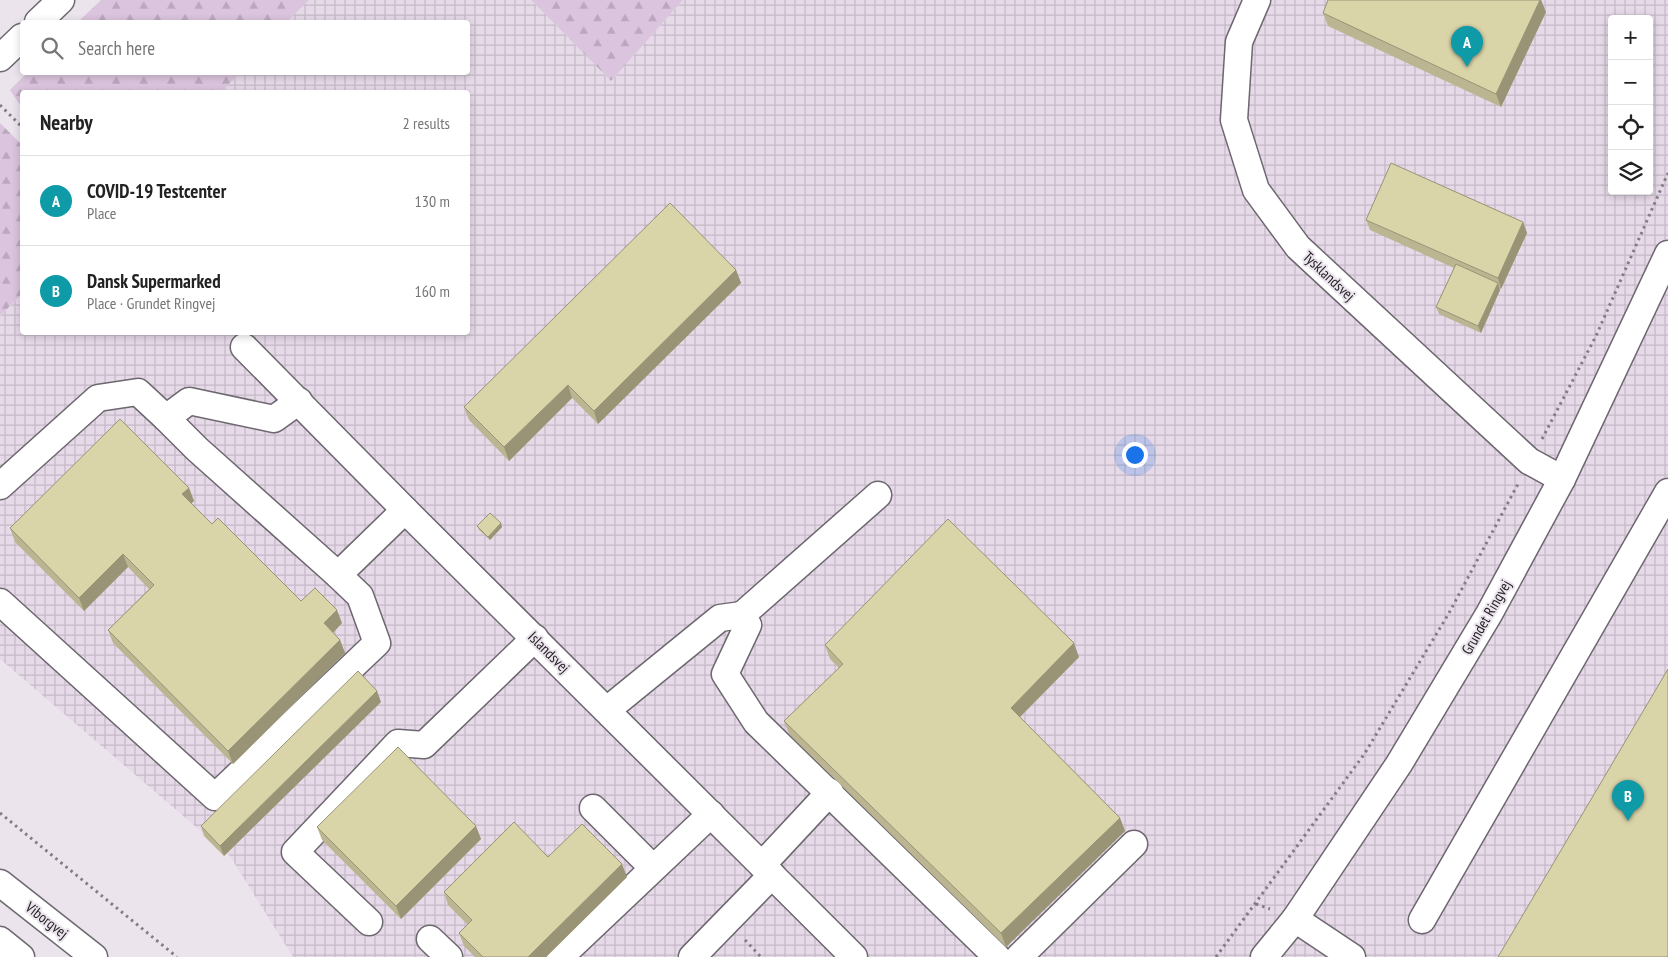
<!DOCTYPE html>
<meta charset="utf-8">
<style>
:root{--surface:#fff;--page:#f2f2f2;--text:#222;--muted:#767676;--line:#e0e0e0;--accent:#b45309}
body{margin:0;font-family:"PT Sans Narrow",sans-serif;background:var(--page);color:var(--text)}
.controls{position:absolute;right:15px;top:15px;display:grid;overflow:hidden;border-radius:5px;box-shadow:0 2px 8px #0003}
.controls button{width:45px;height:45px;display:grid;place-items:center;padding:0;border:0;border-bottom:1px solid var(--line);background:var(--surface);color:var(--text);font:25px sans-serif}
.you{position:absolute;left:1134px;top:454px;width:18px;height:18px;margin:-12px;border:4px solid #fff;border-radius:50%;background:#1a73e8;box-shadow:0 0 0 8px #1a73e833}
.badge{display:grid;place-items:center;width:32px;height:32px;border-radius:50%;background:var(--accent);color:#fff;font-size:16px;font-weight:700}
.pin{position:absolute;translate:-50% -41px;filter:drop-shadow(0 1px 2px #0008)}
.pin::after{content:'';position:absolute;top:26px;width:18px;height:15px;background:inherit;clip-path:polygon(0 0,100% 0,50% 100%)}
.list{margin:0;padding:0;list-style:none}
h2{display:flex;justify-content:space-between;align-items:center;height:65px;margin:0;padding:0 20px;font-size:21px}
h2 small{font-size:16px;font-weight:400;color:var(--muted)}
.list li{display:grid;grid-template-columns:32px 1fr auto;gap:15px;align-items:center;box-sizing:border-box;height:90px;padding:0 20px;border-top:1px solid var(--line)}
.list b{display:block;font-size:19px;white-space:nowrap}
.list p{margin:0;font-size:16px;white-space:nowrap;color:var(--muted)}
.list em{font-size:16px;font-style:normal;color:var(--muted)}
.icon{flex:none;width:28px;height:28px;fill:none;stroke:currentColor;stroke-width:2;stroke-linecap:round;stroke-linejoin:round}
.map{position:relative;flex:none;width:1668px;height:957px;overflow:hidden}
.search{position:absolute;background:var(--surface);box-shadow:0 2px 8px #0003;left:20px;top:20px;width:450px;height:55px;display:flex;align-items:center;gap:12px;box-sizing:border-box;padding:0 18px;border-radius:5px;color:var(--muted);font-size:19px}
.panel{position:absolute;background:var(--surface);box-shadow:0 2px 8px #0003;left:20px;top:90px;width:450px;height:245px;border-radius:5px}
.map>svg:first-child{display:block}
.industrial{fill:url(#industrial-grid);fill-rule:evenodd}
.forest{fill:url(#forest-firs)}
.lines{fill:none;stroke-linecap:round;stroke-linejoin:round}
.minor-casing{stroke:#6d676f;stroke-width:29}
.path{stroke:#827d83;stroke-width:3;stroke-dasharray:2.5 4;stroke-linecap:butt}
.minor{stroke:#fff;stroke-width:26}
.wall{fill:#bbb691}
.shaded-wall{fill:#999476}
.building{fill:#dad4a9;stroke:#999476}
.labels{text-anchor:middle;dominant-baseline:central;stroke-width:4;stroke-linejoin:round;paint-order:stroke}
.street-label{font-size:15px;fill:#252226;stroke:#ebe4ed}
</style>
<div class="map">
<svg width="1668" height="957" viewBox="0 0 1668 957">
<defs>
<pattern id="industrial-grid" width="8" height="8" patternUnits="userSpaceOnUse" patternTransform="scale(1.25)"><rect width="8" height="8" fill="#e6d9e8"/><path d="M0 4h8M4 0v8" fill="none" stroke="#c5bac7"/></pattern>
<pattern id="forest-firs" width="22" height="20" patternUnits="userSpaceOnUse" patternTransform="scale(1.25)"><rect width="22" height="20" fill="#dbc4de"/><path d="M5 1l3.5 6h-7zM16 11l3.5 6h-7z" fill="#bca8be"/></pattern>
</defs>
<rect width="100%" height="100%" fill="#ebe4ed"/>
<!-- industrial -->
<path class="industrial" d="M309,0H531L611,81L683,0H1668V957H293L230,856L0,659V316L22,294V332H468V92H221L240,73L468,72V22H287ZM1612,19H1649V191H1612Z"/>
<!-- forest -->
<g class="forest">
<polygon points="101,0 309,0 287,22 78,22"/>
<polygon points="531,0 683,0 611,81"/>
<polygon points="28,72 240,72 240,73 221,92 22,92 22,108 10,90"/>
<polygon points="0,123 22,145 22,294 0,316"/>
</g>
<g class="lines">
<defs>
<g id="minor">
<polyline points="1257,0 1239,42 1234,120 1256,190 1298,247 1529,461 1562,479"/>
<polyline points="38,22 61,0"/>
<polyline points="0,58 22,37"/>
<polyline points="244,347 405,510 854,957"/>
<polyline points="166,418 197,449 338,575"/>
<polyline points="0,486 98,398 138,392 166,418 189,401 274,419 299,401"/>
<polyline points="878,495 742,615 748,625 725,674 756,722 997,957"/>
<polyline points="0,602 215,797 377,643 360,596 338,575 405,510"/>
<polyline points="607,710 720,618 742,615"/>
<polyline points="593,808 653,868"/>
<polyline points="762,865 830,792"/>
<polyline points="0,883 94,957"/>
<polyline points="1295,919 1352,957"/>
<polyline points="1422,920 1668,492"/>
<polyline points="369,922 295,852 398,743 424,745 535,638"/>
<polyline points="430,939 449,957"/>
<polyline points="0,940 21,957"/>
<polyline points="560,957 711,814"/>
<polyline points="692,957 772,875"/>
<polyline points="1019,957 1134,844"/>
<polyline points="1264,957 1295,919 1399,764 1489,614 1562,479 1668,254"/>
</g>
</defs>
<!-- minor casing -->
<use href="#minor" class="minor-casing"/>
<!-- path -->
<g class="path">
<polyline points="0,105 22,127"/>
<polyline points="1542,439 1596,336 1668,173"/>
<polyline points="0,813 177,957"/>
<polyline points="1256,904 1270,909"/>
<polyline points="745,940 761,957"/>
<polyline points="1216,957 1365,753 1449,613 1518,484"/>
</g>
<!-- minor -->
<use href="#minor" class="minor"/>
</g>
<!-- wall -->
<g class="wall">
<polygon points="1328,0 1541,0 1546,12 1501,107 1328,26 1323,13"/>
<polygon points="1366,220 1523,222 1527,233 1501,289 1499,288 1500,290 1481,333 1439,314 1436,307 1454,268 1370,230"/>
<polygon points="736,270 741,283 598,424 572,398 509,461 469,420 464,407"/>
<polygon points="189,488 194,501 191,503 212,524 301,601 342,623 333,633 340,640 345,653 233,764 113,643 108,630 149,589 128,567 84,611 15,542 10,528"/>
<polygon points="501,523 502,527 490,540 479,530 477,526"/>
<polygon points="825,645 1079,657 1020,717 1120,818 1125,831 1006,947 789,734 784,721 839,668 830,659"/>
<polygon points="381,702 224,856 204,836 201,826"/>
<polygon points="317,827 481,839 401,919 322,840"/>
<polygon points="548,857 627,877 546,957 475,957 464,946 459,933 468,925 448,905 444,892"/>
</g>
<!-- shaded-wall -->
<g class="shaded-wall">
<polygon points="1540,0 1541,0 1546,12 1501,107 1496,94"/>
<polygon points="1523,222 1527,233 1501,289 1498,278"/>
<polygon points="736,270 741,283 598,424 594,411"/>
<polygon points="1498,283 1500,290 1481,333 1478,326"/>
<polygon points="568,385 572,398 509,461 504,447"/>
<polygon points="189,488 194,501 187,508 182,494"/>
<polygon points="501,523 502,527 490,540 488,537"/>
<polygon points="123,554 128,567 84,611 79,598"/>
<polygon points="337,610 342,623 329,637 324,623"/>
<polygon points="340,640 345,653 233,764 228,751"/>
<polygon points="1074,643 1079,657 1016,721 1011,708"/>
<polygon points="377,691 381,702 224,856 220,846"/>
<polygon points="1120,818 1125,831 1006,947 1001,933"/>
<polygon points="476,826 481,839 401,919 396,906"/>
<polygon points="622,864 627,877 546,957 528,957"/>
</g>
<!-- building -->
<g class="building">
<polygon points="1328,0 1540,0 1496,94 1323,13"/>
<polygon points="1391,163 1523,222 1498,278 1366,220"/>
<polygon points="670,203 736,270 594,411 568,385 504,447 464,407"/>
<polygon points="1456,264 1498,283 1478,326 1436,307"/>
<polygon points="120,419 189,488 182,494 212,524 218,518 301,601 315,588 337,610 324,623 340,640 228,751 108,630 154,585 123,554 79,598 10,528"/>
<polygon points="490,513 501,523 488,537 477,526"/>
<polygon points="948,519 1074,643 1011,708 1120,818 1001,933 784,721 843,664 825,645"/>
<polygon points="1668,669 1668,957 1498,957"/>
<polygon points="358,671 377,691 220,846 201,826"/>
<polygon points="398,747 476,826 396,906 317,827"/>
<polygon points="514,822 548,857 582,824 622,864 528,957 483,957 459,933 472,920 444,892"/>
</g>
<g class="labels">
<!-- street labels -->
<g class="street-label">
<text transform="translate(1329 276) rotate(43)">Tysklandsvej</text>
<text transform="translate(1486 617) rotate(-60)">Grundet Ringvej</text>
<text transform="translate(549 652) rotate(45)">Islandsvej</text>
<text transform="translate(47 920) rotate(38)">Viborgvej</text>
</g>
</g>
</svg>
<div class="controls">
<button>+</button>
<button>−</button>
<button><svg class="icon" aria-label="locate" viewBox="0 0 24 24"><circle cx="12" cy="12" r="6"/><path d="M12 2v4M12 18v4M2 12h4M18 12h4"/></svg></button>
<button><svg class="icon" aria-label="layers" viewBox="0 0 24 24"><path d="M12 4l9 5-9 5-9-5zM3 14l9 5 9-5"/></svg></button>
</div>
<div class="you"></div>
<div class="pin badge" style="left:1467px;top:67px;background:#0f9aa8">A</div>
<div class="pin badge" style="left:1628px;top:821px;background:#0f9aa8">B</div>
<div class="search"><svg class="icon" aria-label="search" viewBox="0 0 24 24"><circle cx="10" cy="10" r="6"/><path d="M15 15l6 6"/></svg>Search here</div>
<section class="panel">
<h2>Nearby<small>2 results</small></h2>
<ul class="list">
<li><span class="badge" style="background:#0f9aa8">A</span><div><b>COVID-19 Testcenter</b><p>Place</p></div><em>130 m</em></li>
<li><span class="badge" style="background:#0f9aa8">B</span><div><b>Dansk Supermarked</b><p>Place · Grundet Ringvej</p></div><em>160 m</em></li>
</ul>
</section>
</div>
